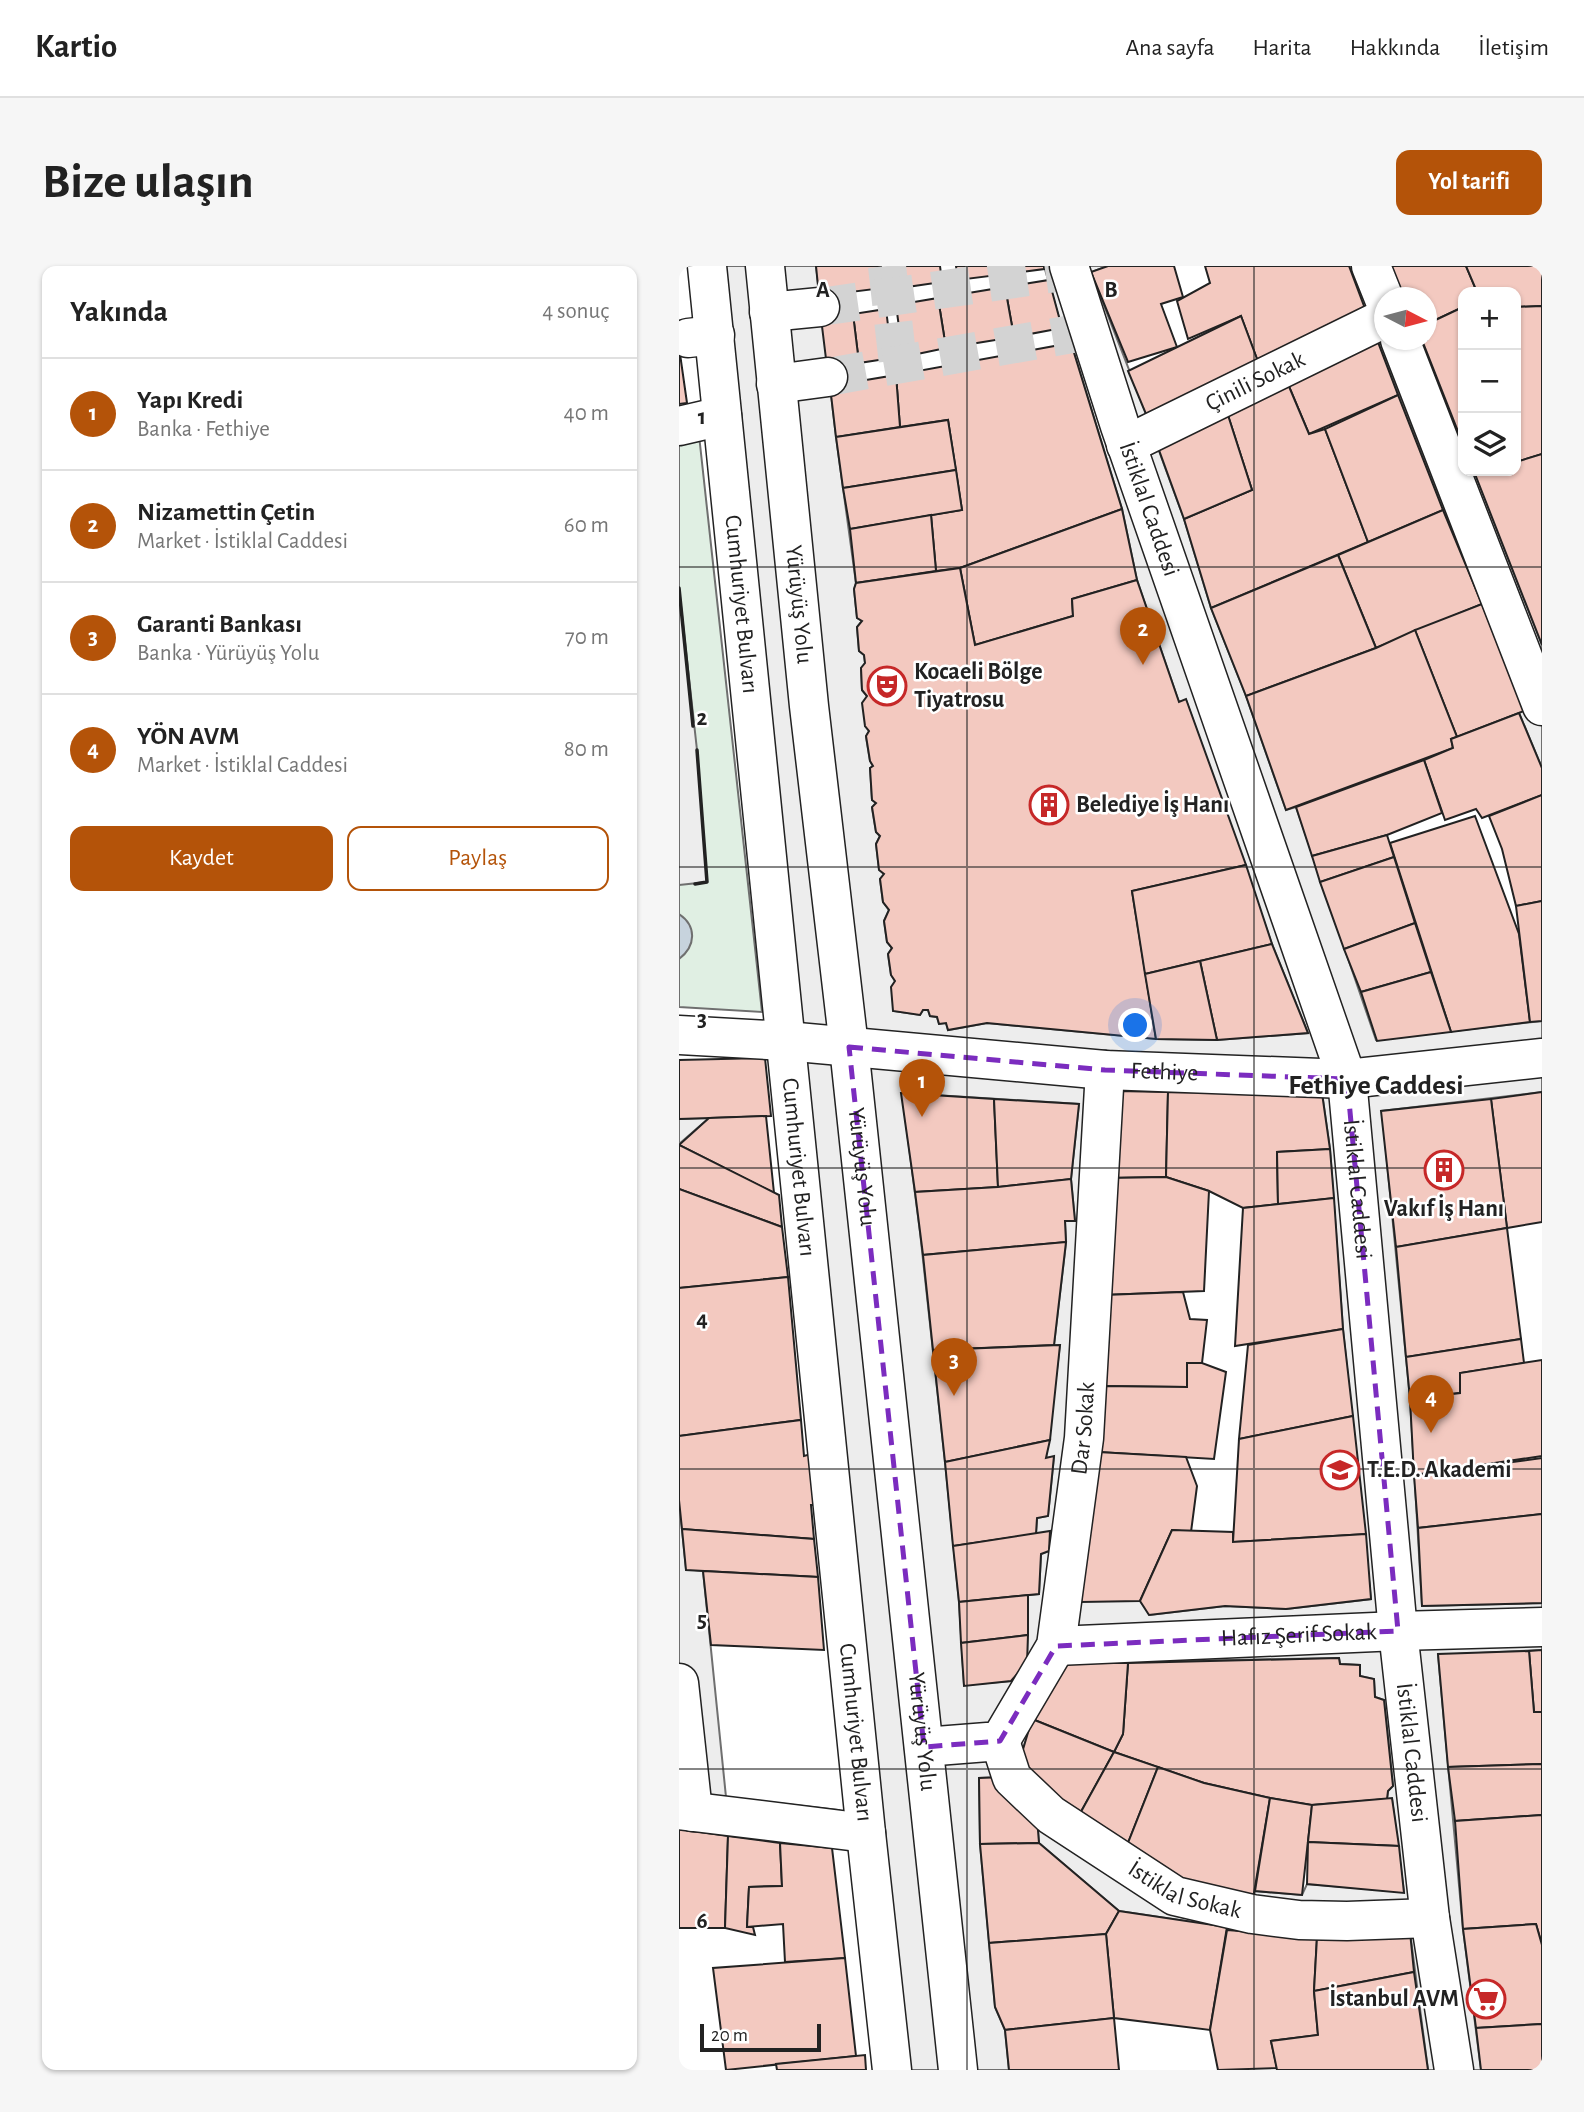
<!DOCTYPE html>
<html lang="tr">
<meta charset="utf-8">
<style>
:root{--surface:#fff;--page:#f6f6f6;--text:#222;--muted:#767676;--line:#e0e0e0;--accent:#b45309}
body{margin:0;font-family:"Alegreya Sans",sans-serif;background:var(--page);color:var(--text)}
.controls{position:absolute;right:21px;top:21px;display:grid;overflow:hidden;border-radius:14px;box-shadow:0 2px 5px #0004}
.controls button{width:63px;height:63px;display:grid;place-items:center;padding:0;border:0;border-bottom:2px solid var(--line);background:var(--surface);color:var(--text);font:35px sans-serif}
.compass{position:absolute;left:695px;top:21px;width:63px;height:63px;border-radius:50%;background:var(--surface);box-shadow:0 2px 5px #0004;rotate:96deg}
.scale{position:absolute;left:21px;bottom:18px;width:121px;box-sizing:border-box;padding-left:7px;border:4px solid #222;border-top:0;font-size:19px;line-height:24px;white-space:nowrap;color:#222;-webkit-text-stroke:5px #fff;paint-order:stroke}
.you{position:absolute;left:457px;top:760px;width:24px;height:24px;margin:-18px;border:5px solid #fff;border-radius:50%;background:#1a73e8;box-shadow:0 0 0 10px #1a73e833}
.badge{display:grid;place-items:center;width:46px;height:46px;border-radius:50%;background:var(--accent);color:#fff;font-size:23px;font-weight:700}
.pin{position:absolute;translate:-50% -58px;filter:drop-shadow(0 2px 4px #0008)}
.pin::after{content:'';position:absolute;top:37px;width:24px;height:21px;background:inherit;clip-path:polygon(0 0,100% 0,50% 100%)}
.list{margin:0;padding:0;list-style:none}
h2{display:flex;justify-content:space-between;align-items:center;height:91px;margin:0;padding:0 28px;font-size:30px}
h2 small{font-size:23px;font-weight:400;color:var(--muted)}
.list li{display:grid;grid-template-columns:46px 1fr auto;gap:21px;align-items:center;box-sizing:border-box;height:112px;padding:0 28px;border-top:2px solid var(--line)}
.list b{display:block;font-size:26px;white-space:nowrap}
.list p{margin:0;font-size:23px;white-space:nowrap;color:var(--muted)}
.list em{font-size:23px;font-style:normal;color:var(--muted)}
.actions{display:flex;gap:14px;padding:21px 28px}
.actions a{flex:1;padding:16px 0;border:2px solid var(--accent);border-radius:14px;text-align:center;font-size:24px;color:var(--accent)}
.actions .main{background:var(--accent);color:#fff}
.icon{flex:none;width:38px;height:38px;fill:none;stroke:currentColor;stroke-width:2;stroke-linecap:round;stroke-linejoin:round}
.map{position:relative;flex:none;width:863px;height:1804px;overflow:hidden;border-radius:14px}
header{display:flex;align-items:center;gap:42px;box-sizing:border-box;height:98px;padding:0 35px;background:var(--surface);border-bottom:2px solid var(--line)}
header strong{font-size:33px}
nav{display:flex;gap:38px;margin-inline-start:auto;font-size:24px}
.intro{display:flex;align-items:center;justify-content:space-between;box-sizing:border-box;height:168px;padding:0 42px}
h1{margin:0;font-size:49px}
.button{padding:18px 32px;border-radius:14px;background:var(--accent);color:#fff;font-size:24px;font-weight:700}
main{display:flex;gap:42px;padding:0 42px}
aside{flex:1;background:var(--surface);border-radius:14px;box-shadow:0 2px 5px #0004}
.map>svg:first-child{display:block}
.green{fill:#e0efe3;stroke:#6f6f6f;stroke-width:2}
.parking{fill:#ededed;stroke:#6f6f6f;stroke-width:2;fill-rule:evenodd}
.water{fill:#c7d3dd;stroke:#6f6f6f;stroke-width:2}
.building{fill:#f3c9c0;stroke:#222;stroke-width:2}
.lines{fill:none;stroke-linecap:round;stroke-linejoin:round}
.minor-tunnel{stroke:#d3d3d3;stroke-width:38;stroke-dasharray:38 19;stroke-linecap:butt}
.minor-casing{stroke:#222;stroke-width:41}
.major-casing{stroke:#222;stroke-width:41}
.minor{stroke:#fff;stroke-width:38}
.major{stroke:#fff;stroke-width:38}
.wall{stroke:#222;stroke-width:3.5}
.marked{fill:none;stroke:#7b2cbf;stroke-width:5;stroke-dasharray:14 9;stroke-linejoin:round}
.grid{fill:none;stroke:#222;stroke-width:2;stroke-opacity:0.55}
.labels{text-anchor:middle;dominant-baseline:central;stroke-width:5;stroke-linejoin:round;paint-order:stroke}
.street-label{font-size:24px;fill:#222;stroke:#fff}
.poi-label{font-size:24px;font-weight:bold;fill:#222;stroke:#fff;text-anchor:start}
.quarter-label{font-size:28px;font-weight:bold;fill:#222;stroke:#fff}
.grid-label{font-size:23px;text-anchor:middle;font-weight:bold;fill:#222;stroke:#fff;stroke-width:5;stroke-linejoin:round;paint-order:stroke}
</style>
<header>
<strong>Kartio</strong>
<nav><a>Ana sayfa</a><a>Harita</a><a>Hakkında</a><a>İletişim</a></nav>
</header>
<div class="intro"><h1>Bize ulaşın</h1><a class="button">Yol tarifi</a></div>
<main>
<aside>
<h2>Yakında<small>4 sonuç</small></h2>
<ul class="list">
<li><span class="badge">1</span><div><b>Yapı Kredi</b><p>Banka · Fethiye</p></div><em>40 m</em></li>
<li><span class="badge">2</span><div><b>Nizamettin Çetin</b><p>Market · İstiklal Caddesi</p></div><em>60 m</em></li>
<li><span class="badge">3</span><div><b>Garanti Bankası</b><p>Banka · Yürüyüş Yolu</p></div><em>70 m</em></li>
<li><span class="badge">4</span><div><b>YÖN AVM</b><p>Market · İstiklal Caddesi</p></div><em>80 m</em></li>
</ul>
<div class="actions"><a class="main">Kaydet</a><a>Paylaş</a></div>
</aside>
<div class="map">
<svg width="863" height="1804" viewBox="0 0 863 1804">
<rect width="100%" height="100%" fill="#fff"/>
<!-- green -->
<polygon class="green" points="20,169 83,746 0,741 0,174"/>
<!-- parking -->
<g class="parking">
<path d="M28,0H137L157,171L177,317L175,323L178,352L183,355L178,361L180,385L185,389L186,397L182,402L183,424L188,430L186,460L190,465L187,471L191,495L194,500L191,502L193,534L197,537L193,542L197,566L201,570L197,578L200,603L205,608L201,613L204,636L210,644L205,655L208,676L213,682L209,688L212,709L216,715L214,745L241,749L244,744H249L251,750L258,751L260,758L267,757L269,764L308,757L477,773L538,774L629,767L593,678L507,434L500,436L458,314L443,243L392,77L383,62L365,0H429L412,6L472,160L688,48L670,0H709L706,74H743L784,178V205H795L863,379V502L840,447L803,338L697,71L476,174L505,253L532,342L567,430L607,544L617,541L697,774L863,755V826L703,845L731,1133L743,1340L863,1337V1384L759,1389L784,1663L802,1804H749L731,1666L638,1671L548,1664V1661L440,1645L360,1577L357,1539L325,1511L300,1512L301,1578L316,1741L326,1764L330,1804H213ZM438,825L643,827L651,883L664,1063L692,1333L607,1343L546,1340L471,1349L461,1335L425,1029ZM223,827L400,838L392,913L396,955H386L387,977L375,1079H381L367,1192L375,1191L369,1250L358,1252L357,1268L371,1266L370,1285L362,1288L360,1328L349,1329L348,1397L333,1415L285,1419L280,1336L266,1196L241,966ZM660,1392L661,1398L681,1399V1410L695,1413L696,1431L705,1434L714,1520L709,1525L708,1533H713L725,1626L628,1618L623,1629L576,1625L574,1633L343,1485L375,1397Z"/>
<polygon points="0,322 18,484 28,616 0,619"/>
<polygon points="30,852 0,878 0,853"/>
<polygon points="0,1234 7,1303 24,1305 47,1531 160,1544 153,1563 153,1582 0,1563"/>
</g>
<!-- water -->
<path class="water" d="M0,648C18,660 17,680 0,693Z"/>
<!-- building -->
<g class="building">
<polygon points="137,0 202,0 204,22 140,30"/>
<polygon points="218,0 261,0 263,16 221,22"/>
<polygon points="277,0 326,0 327,8 279,14"/>
<polygon points="326,0 365,0 365,3 327,8"/>
<polygon points="429,0 495,0 504,31 482,38 498,81 449,96 412,6"/>
<polygon points="526,0 670,0 688,48 581,101 562,50 509,73 498,35 531,17"/>
<polygon points="709,0 787,0 798,26 784,26 784,41 748,58 748,32 723,32"/>
<polygon points="787,0 863,0 863,40 837,41 837,26 798,26"/>
<polygon points="370,14 383,62 335,71 326,21"/>
<polygon points="326,21 335,71 267,82 259,32"/>
<polygon points="259,32 267,82 224,91 217,39"/>
<polygon points="863,40 863,188 837,196 837,41"/>
<polygon points="784,41 784,178 743,74 748,74 748,58"/>
<polygon points="207,43 213,92 180,97 174,48"/>
<polygon points="174,48 180,97 148,101 142,52"/>
<polygon points="562,50 581,101 472,160 449,105"/>
<polygon points="697,71 719,129 630,168 606,111"/>
<polygon points="392,77 443,243 281,302 257,305 252,249 283,244 269,154 221,161 217,109"/>
<polygon points="0,81 8,137 0,138"/>
<polygon points="217,109 221,161 157,171 151,120"/>
<polygon points="606,111 630,168 646,163 689,276 532,342 505,253 573,224 547,143"/>
<polygon points="719,129 764,244 689,276 646,163"/>
<polygon points="547,143 573,224 505,253 476,173"/>
<polygon points="269,154 277,204 164,222 157,171"/>
<polygon points="863,188 863,379 796,208 808,205 837,205 837,196"/>
<polygon points="277,204 283,244 171,263 164,222"/>
<polygon points="443,243 458,314 393,333 394,350 296,379 281,302"/>
<polygon points="764,244 803,338 697,382 659,289"/>
<polygon points="252,249 257,305 177,317 171,263"/>
<polygon points="659,289 697,382 567,430 532,342"/>
<polygon points="281,302 296,379 394,350 393,333 458,314 500,436 507,433 567,599 453,625 477,773 308,757 269,764 267,757 260,758 258,751 251,750 249,744 244,744 241,749 214,745 212,721 216,715 212,709 209,688 213,682 208,676 205,655 210,644 204,636 201,613 205,608 200,604 197,578 201,570 197,566 193,541 197,537 193,534 191,502 194,500 191,495 187,470 190,465 186,460 183,437 188,430 183,424 182,402 186,397 185,389 180,385 178,361 183,355 178,352 175,323 177,317"/>
<polygon points="803,338 845,445 778,471 736,364"/>
<polygon points="736,364 778,471 772,473 774,482 607,544 567,430 697,382"/>
<polygon points="840,447 863,502 863,529 803,552 797,543 766,554 745,494 774,482 772,473"/>
<polygon points="745,494 763,547 708,569 633,590 617,541"/>
<polygon points="863,529 863,635 837,640 823,583 810,550"/>
<polygon points="796,550 840,668 851,756 772,766 711,577"/>
<polygon points="708,569 715,591 641,616 633,590"/>
<polygon points="715,591 736,657 665,683 641,616"/>
<polygon points="567,599 593,678 466,708 453,625"/>
<polygon points="863,635 863,755 851,756 837,640"/>
<polygon points="736,657 752,706 682,726 665,683"/>
<polygon points="593,678 629,767 538,774 521,695"/>
<polygon points="521,695 538,774 477,773 466,708"/>
<polygon points="752,706 772,766 698,775 682,726"/>
<polygon points="86,792 92,850 0,853 0,794"/>
<polygon points="438,825 489,826 487,911 429,912"/>
<polygon points="489,826 643,827 651,883 598,886 599,938 564,942 530,925 487,911"/>
<polygon points="863,826 863,956 828,962 812,833"/>
<polygon points="222,827 315,833 319,921 236,926"/>
<polygon points="315,833 400,838 392,913 319,921"/>
<polygon points="812,833 828,962 717,981 702,845"/>
<polygon points="87,850 95,927 0,879 30,852"/>
<polygon points="0,879 100,929 103,961 0,923"/>
<polygon points="651,883 655,932 599,938 598,886"/>
<polygon points="487,911 530,925 525,1025 425,1029 429,912"/>
<polygon points="392,913 396,955 386,955 387,976 244,989 236,926 319,921"/>
<polygon points="0,923 103,961 109,1011 0,1022"/>
<polygon points="655,932 664,1063 556,1080 564,942"/>
<polygon points="828,962 842,1073 727,1091 717,981"/>
<polygon points="387,976 375,1079 254,1084 244,989"/>
<polygon points="109,1011 122,1154 0,1170 0,1022"/>
<polygon points="504,1026 511,1053 528,1054 523,1097 508,1097 508,1121 420,1120 425,1029"/>
<polygon points="664,1063 674,1150 560,1173 569,1079"/>
<polygon points="842,1073 845,1097 781,1107 781,1127 731,1133 727,1091"/>
<polygon points="381,1079 371,1174 266,1196 254,1084"/>
<polygon points="863,1094 863,1190 735,1209 731,1133 781,1127 781,1107"/>
<polygon points="508,1097 523,1097 547,1106 535,1193 419,1186 420,1120 508,1121"/>
<polygon points="674,1150 687,1268 554,1276 560,1173"/>
<polygon points="122,1154 125,1190 132,1188 137,1239 132,1239 135,1273 3,1263 0,1234 0,1170"/>
<polygon points="371,1174 367,1192 375,1190 369,1250 358,1252 357,1268 274,1280 266,1196"/>
<polygon points="419,1186 507,1191 518,1220 512,1266 493,1264 461,1335 402,1336"/>
<polygon points="863,1192 863,1248 739,1262 735,1209"/>
<polygon points="863,1248 863,1337 743,1340 739,1262"/>
<polygon points="3,1263 135,1273 139,1311 7,1304"/>
<polygon points="493,1264 554,1266 554,1276 687,1268 692,1333 607,1343 546,1340 470,1349 461,1335"/>
<polygon points="371,1265 370,1285 362,1288 360,1328 280,1336 274,1280"/>
<polygon points="24,1305 139,1311 145,1384 32,1379"/>
<polygon points="349,1329 349,1369 282,1377 280,1336"/>
<polygon points="349,1369 348,1397 332,1415 285,1420 282,1377"/>
<polygon points="863,1384 863,1446 855,1446 850,1385"/>
<polygon points="850,1385 855,1446 863,1446 863,1498 769,1501 759,1388"/>
<polygon points="660,1392 661,1398 681,1399 681,1410 695,1413 696,1431 705,1434 714,1520 709,1525 708,1533 633,1539 591,1532 525,1517 435,1486 444,1468 449,1397"/>
<polygon points="375,1397 449,1397 444,1468 435,1486 353,1453"/>
<polygon points="353,1453 435,1486 398,1553 337,1507"/>
<polygon points="435,1486 479,1501 445,1587 398,1553"/>
<polygon points="863,1498 863,1549 776,1555 769,1501"/>
<polygon points="479,1501 525,1517 591,1532 574,1633 485,1609 445,1587"/>
<polygon points="325,1511 357,1539 360,1577 301,1578 300,1512"/>
<polygon points="591,1532 633,1539 623,1629 576,1625"/>
<polygon points="713,1532 720,1580 629,1576 633,1539"/>
<polygon points="863,1549 863,1679 857,1658 784,1663 776,1555"/>
<polygon points="0,1563 49,1570 46,1662 0,1662"/>
<polygon points="49,1570 101,1577 103,1620 70,1621 68,1661 74,1661 76,1669 46,1662"/>
<polygon points="629,1576 720,1580 725,1627 628,1618"/>
<polygon points="101,1577 153,1582 166,1692 106,1696 104,1658 68,1661 70,1621 103,1620"/>
<polygon points="360,1577 440,1645 427,1668 310,1677 301,1578"/>
<polygon points="440,1645 548,1661 531,1764 435,1752 427,1668"/>
<polygon points="857,1658 863,1679 863,1758 797,1762 784,1663"/>
<polygon points="548,1664 638,1671 635,1725 639,1769 592,1775 598,1802 539,1804 531,1764"/>
<polygon points="731,1666 735,1706 635,1725 638,1671"/>
<polygon points="427,1668 435,1752 326,1764 316,1741 310,1677"/>
<polygon points="166,1692 177,1790 47,1804 34,1702"/>
<polygon points="735,1706 749,1804 598,1804 592,1775 639,1769 635,1725"/>
<polygon points="435,1752 440,1804 330,1804 326,1764"/>
<polygon points="863,1758 863,1804 802,1804 797,1762"/>
<polygon points="186,1789 187,1804 98,1804 97,1798"/>
</g>
<g class="lines">
<!-- minor-tunnel -->
<g class="minor-tunnel">
<polyline points="208,0 219,98"/>
<polyline points="141,41 391,5"/>
<polyline points="149,111 410,65"/>
</g>
<defs>
<g id="minor">
<path id="s1" d="M86,0L130,440L170,781L279,1804"/>
<path id="s2" d="M390,0L441,160L668,813L719,1365L751,1652L775,1804"/>
<polyline points="692,0 706,35"/>
<polyline points="90,46 141,41"/>
<polyline points="9,72 36,69"/>
<polyline points="721,74 863,440"/>
<polyline points="97,118 149,111"/>
<path id="s3" d="M447,179L706,52"/>
<path id="s4" d="M107,775L426,804L668,813L863,792"/>
<path id="s5" d="M377,1380L719,1365L863,1361"/>
<polyline points="0,1417 14,1546"/>
<path id="s6" d="M321,1475L333,1512L372,1549L496,1630L573,1648L620,1654L668,1655L751,1652"/>
<path id="s7" d="M245,1481L321,1475L377,1380L405,1172L426,804"/>
<polyline points="0,1544 187,1567"/>
</g>
<g id="major">
<path id="s8" d="M28,0L187,1567L213,1804"/>
<polyline points="0,160 43,150"/>
<polyline points="0,769 107,775"/>
</g>
</defs>
<!-- minor casing -->
<use href="#minor" class="minor-casing"/>
<!-- major casing -->
<use href="#major" class="major-casing"/>
<!-- minor -->
<use href="#minor" class="minor"/>
<!-- major -->
<use href="#major" class="major"/>
<!-- wall -->
<g class="wall">
<polyline points="0,322 14,460"/>
<polyline points="16,618 28,616 18,484"/>
</g>
</g>
<!-- marked area -->
<path class="marked" d="M170,781L426,804L668,813L719,1365L377,1380L321,1475L245,1481Z"/>
<!-- grid -->
<path class="grid" d="M288,0V1804M575,0V1804M0,301H863M0,601H863M0,902H863M0,1203H863M0,1503H863"/>
<!-- icons -->
<defs>
<symbol id="theatre-ring" viewBox="-11 -11 22 22"><circle r="9.5" fill="#fff" stroke="#c62828" stroke-width="1.5"/><path d="M-5-5.5Q0-4 5-5.5V0Q5 5 0 6Q-5 5-5 0ZM-3.3-2.5H-1v1.5H-3.3ZM1-2.5H3.3v1.5H1ZM-2.8 1Q0 5.5 2.8 1Z" fill="#c62828"/></symbol>
<symbol id="building-ring" viewBox="-11 -11 22 22"><circle r="9.5" fill="#fff" stroke="#c62828" stroke-width="1.5"/><path d="M-4-6H4V6H1V3H-1V6H-4ZM-2.5-4.3h1.7v1.8h-1.7ZM.8-4.3h1.7v1.8H.8ZM-2.5-1h1.7V.8h-1.7ZM.8-1h1.7V.8H.8Z" fill="#c62828"/></symbol>
<symbol id="school-ring" viewBox="-11 -11 22 22"><circle r="9.5" fill="#fff" stroke="#c62828" stroke-width="1.5"/><path d="M0-5L7-2L0 1L-7-2ZM-4 1L0 2.5L4 1V4Q0 6-4 4Z" fill="#c62828"/></symbol>
<symbol id="supermarket-ring" viewBox="-11 -11 22 22"><circle r="9.5" fill="#fff" stroke="#c62828" stroke-width="1.5"/><path d="M-6-5.5h2.5l.6 2H6L4.5 2H-2.5L-4.4-4H-6ZM-1.5 3.2a1.3 1.3 0 1 0 .1 0ZM3 3.2a1.3 1.3 0 1 0 .1 0Z" fill="#c62828"/></symbol>
</defs>
<g fill-rule="evenodd">
<use href="#theatre-ring" x="186" y="398" width="44" height="44"/>
<use href="#building-ring" x="348" y="517" width="44" height="44"/>
<use href="#building-ring" x="743" y="882" width="44" height="44"/>
<use href="#school-ring" x="639" y="1182" width="44" height="44"/>
<use href="#supermarket-ring" x="785" y="1711" width="44" height="44"/>
</g>
<g class="labels">
<!-- street labels -->
<g class="street-label">
<text stroke="none"><textPath href="#s3" startOffset="144">Çinili Sokak</textPath></text>
<text stroke="none"><textPath href="#s2" startOffset="256">İstiklal Caddesi</textPath></text>
<text stroke="none"><textPath href="#s8" startOffset="340">Cumhuriyet Bulvarı</textPath></text>
<text stroke="none"><textPath href="#s1" startOffset="340">Yürüyüş Yolu</textPath></text>
<text stroke="none"><textPath href="#s4" startOffset="380">Fethiye</textPath></text>
<text stroke="none"><textPath href="#s8" startOffset="906">Cumhuriyet Bulvarı</textPath></text>
<text stroke="none"><textPath href="#s1" startOffset="906">Yürüyüş Yolu</textPath></text>
<text stroke="none"><textPath href="#s2" startOffset="970">İstiklal Caddesi</textPath></text>
<text stroke="none"><textPath href="#s7" startOffset="406">Dar Sokak</textPath></text>
<text stroke="none"><textPath href="#s5" startOffset="243">Hafız Şerif Sokak</textPath></text>
<text stroke="none"><textPath href="#s8" startOffset="1474">Cumhuriyet Bulvarı</textPath></text>
<text stroke="none"><textPath href="#s1" startOffset="1474">Yürüyüş Yolu</textPath></text>
<text stroke="none"><textPath href="#s2" startOffset="1536">İstiklal Caddesi</textPath></text>
<text stroke="none"><textPath href="#s6" startOffset="248">İstiklal Sokak</textPath></text>
</g>
<!-- poi labels -->
<g class="poi-label">
<text x="235" y="406">Kocaeli Bölge<tspan x="235" dy="28">Tiyatrosu</tspan></text>
<text x="397" y="539">Belediye İş Hanı</text>
<text x="765" y="943" text-anchor="middle">Vakıf İş Hanı</text>
<text x="688" y="1204">T.E.D. Akademi</text>
<text x="780" y="1733" text-anchor="end">İstanbul AVM</text>
</g>
<!-- quarter labels -->
<g class="quarter-label">
<text x="697" y="820">Fethiye Caddesi</text>
</g>
</g>
<g class="grid-label">
<text x="144" y="31">A</text>
<text x="432" y="31">B</text>
<text x="23" y="158">1</text>
<text x="23" y="459">2</text>
<text x="23" y="760">3</text>
<text x="23" y="1060">4</text>
<text x="23" y="1361">5</text>
<text x="23" y="1662">6</text>
</g>
</svg>
<div class="controls">
<button>+</button>
<button>−</button>
<button><svg class="icon" aria-label="layers" viewBox="0 0 24 24"><path d="M12 4l9 5-9 5-9-5zM3 14l9 5 9-5"/></svg></button>
</div>
<svg class="compass" viewBox="-18 -18 36 36"><path d="M0-13l5 13h-10z" fill="#e53935"/><path d="M0 13l5-13h-10z" fill="#767676"/></svg>
<div class="scale">20 m</div>
<div class="you"></div>
<div class="pin badge" style="left:243px;top:851px">1</div>
<div class="pin badge" style="left:464px;top:399px">2</div>
<div class="pin badge" style="left:275px;top:1130px">3</div>
<div class="pin badge" style="left:752px;top:1167px">4</div>
</div>
</main>
